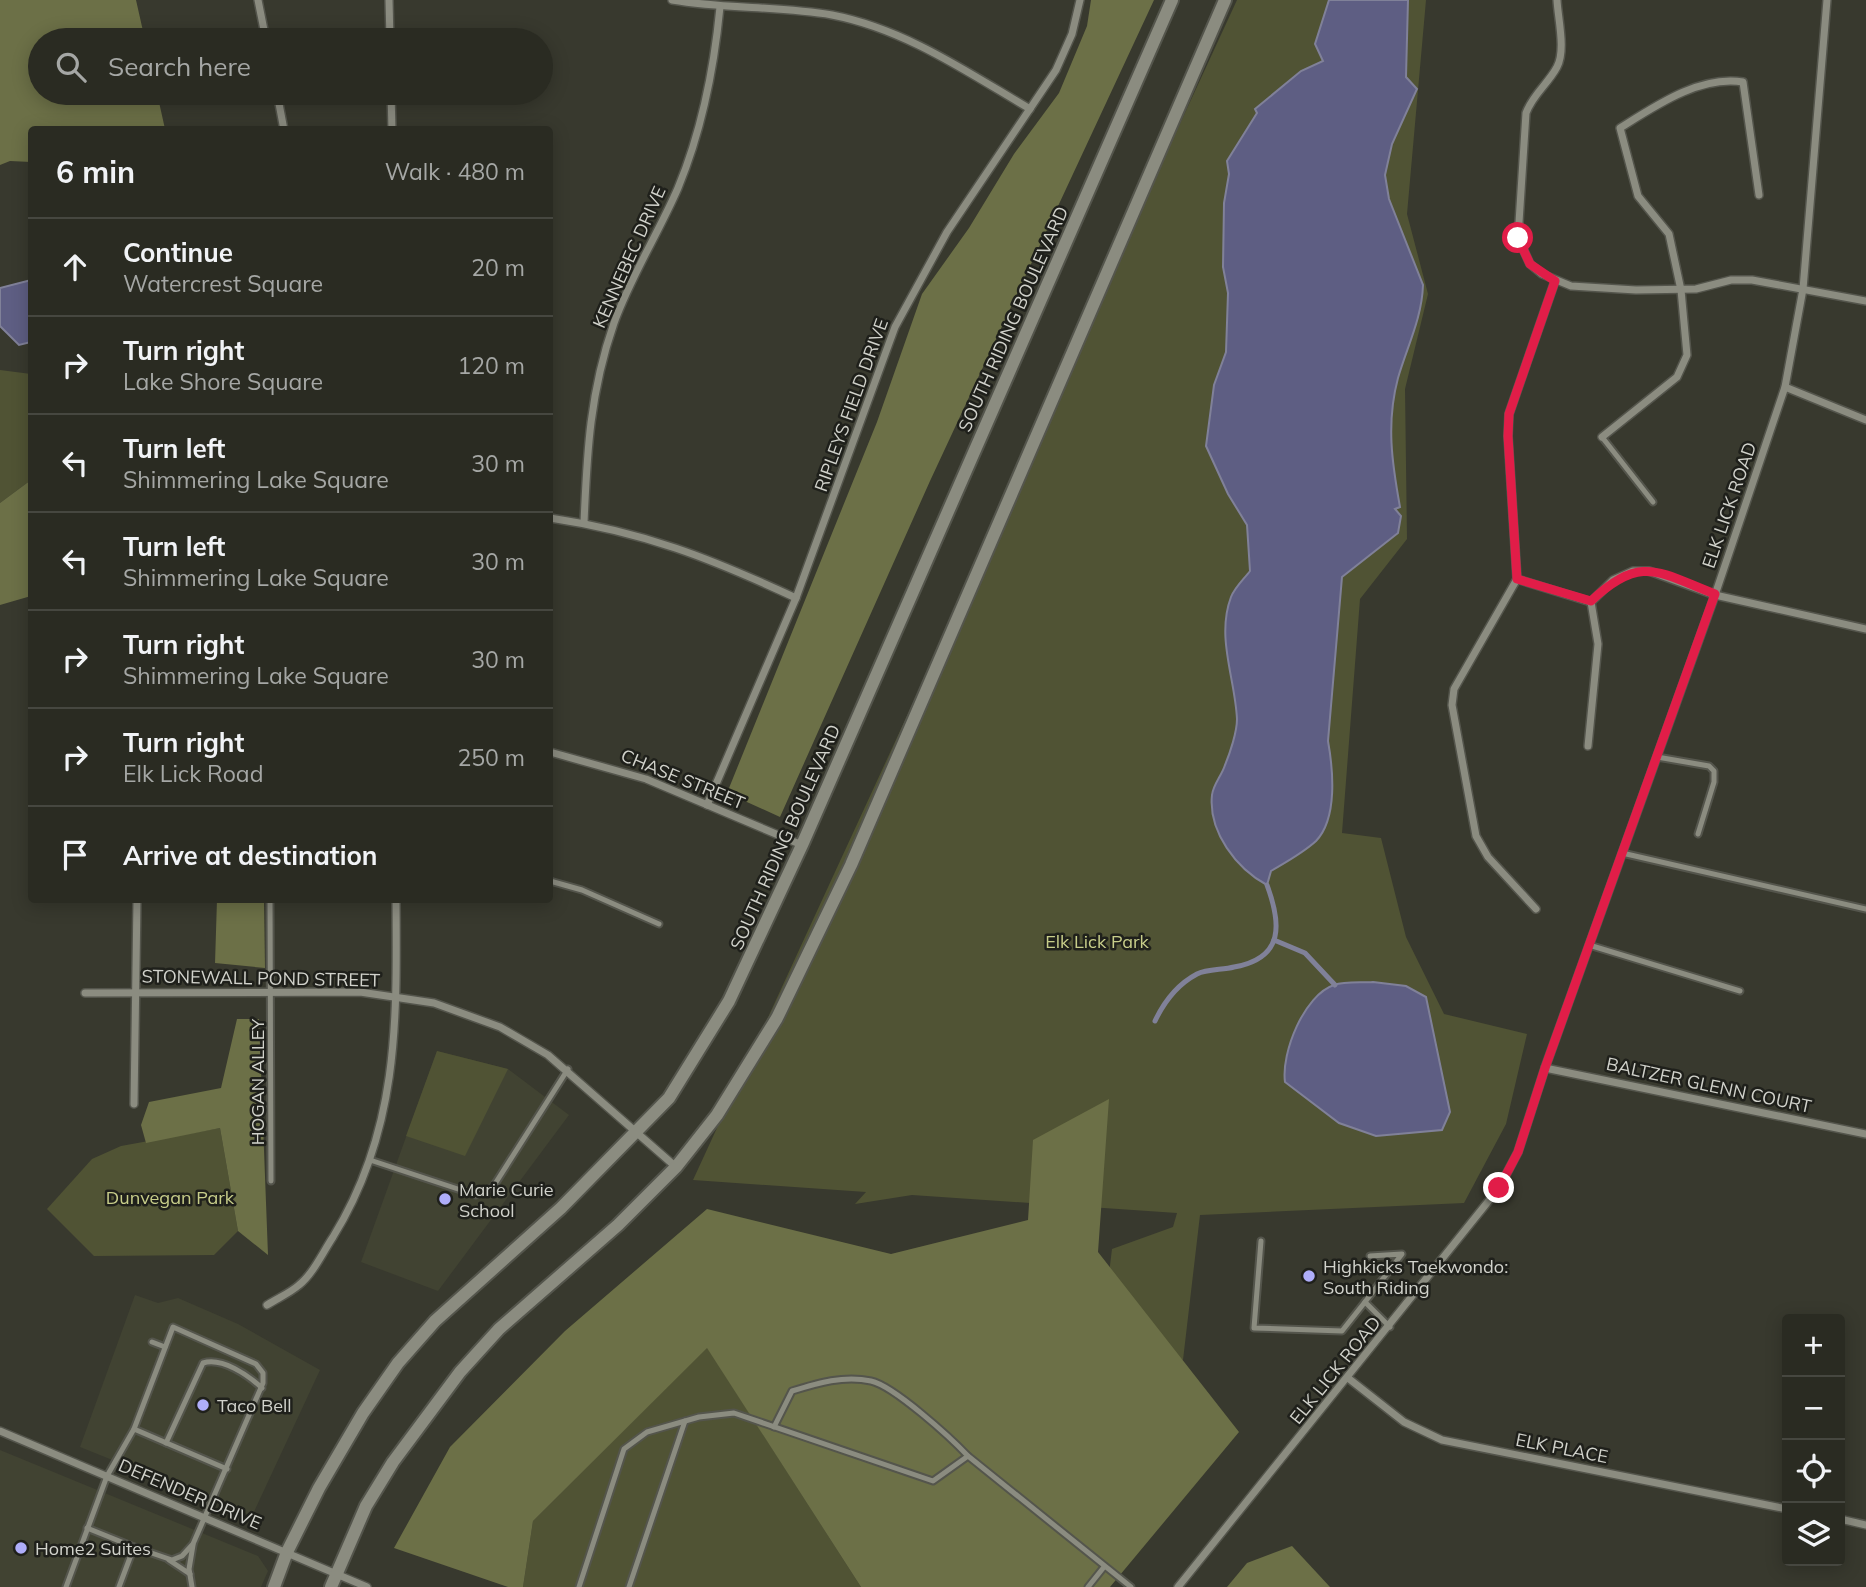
<!DOCTYPE html>
<meta charset="utf-8">
<style>
:root{--surface:#2a2b22;--page:#32332a;--text:#f1f3f6;--muted:#a5a7a5;--line:#464740}
body{margin:0;font-family:Mulish,sans-serif;background:var(--page);color:var(--text)}
.controls{position:absolute;right:21px;bottom:21px;display:grid;overflow:hidden;border-radius:7px;box-shadow:0 4px 18px #0003}
.controls button{width:63px;height:63px;display:grid;place-items:center;padding:0;border:0;border-bottom:2px solid var(--line);background:var(--surface);color:var(--text);font:35px sans-serif}
.stop{position:absolute;width:21px;height:21px;margin:-16px;border:5px solid #e11d48;border-radius:50%;background:#fff}
.stop.end{background:#e11d48;border-color:#fff;box-shadow:0 2px 7px #0008}
.list{margin:0;padding:0;list-style:none}
h2{display:flex;justify-content:space-between;align-items:center;height:91px;margin:0;padding:0 28px;font-size:30px}
h2 small{font-size:23px;font-weight:400;color:var(--muted)}
.list li{display:grid;grid-template-columns:46px 1fr auto;gap:21px;align-items:center;box-sizing:border-box;height:98px;padding:0 28px;border-top:2px solid var(--line)}
.list b{display:block;font-size:26px;white-space:nowrap}
.list p{margin:0;font-size:23px;white-space:nowrap;color:var(--muted)}
.list em{font-size:23px;font-style:normal;color:var(--muted)}
.icon{flex:none;width:38px;height:38px;fill:none;stroke:currentColor;stroke-width:2;stroke-linecap:round;stroke-linejoin:round}
.map{position:relative;flex:none;width:1866px;height:1587px;overflow:hidden}
.search{position:absolute;background:var(--surface);box-shadow:0 4px 18px #0003;left:28px;top:28px;width:525px;height:77px;display:flex;align-items:center;gap:18px;box-sizing:border-box;padding:0 24px;border-radius:38px;color:var(--muted);font-size:26px}
.panel{position:absolute;background:var(--surface);box-shadow:0 4px 18px #0003;left:28px;top:126px;width:525px;height:777px;border-radius:7px}
.map>svg:first-child{display:block}
.built{fill:#414332}
.green{fill:#505334}
.forest{fill:#6c7047}
.water{fill:#5e5e83;stroke:#808199;stroke-width:2}
.lines{fill:none;stroke-linecap:round;stroke-linejoin:round}
.stream{stroke:#808199;stroke-width:5}
.service-casing{stroke:#54554c;stroke-width:9}
.minor-casing{stroke:#54554c;stroke-width:10}
.tertiary-casing{stroke:#54554c;stroke-width:16}
.service{stroke:#8b8c80;stroke-width:5}
.minor{stroke:#8b8c80;stroke-width:7}
.tertiary{stroke:#8b8c80;stroke-width:12}
.route{stroke:#e11d48;stroke-width:9}
.poi-dot{fill:#afaefa;stroke:#1f201b;stroke-width:2.5}
.labels{text-anchor:middle;dominant-baseline:central;stroke-width:5;stroke-linejoin:round;paint-order:stroke}
.street-label{font-size:18px;fill:#d1d2cb;stroke:#1f201b}
.park-label{font-size:18px;fill:#c8ce8a;stroke:#1f201b}
.poi-label{font-size:18px;fill:#d1d2cb;stroke:#1f201b;text-anchor:start}
</style>
<div class="map">
<svg width="1866" height="1587" viewBox="0 0 1866 1587">
<rect width="100%" height="100%" fill="#38392e"/>
<!-- built -->
<g class="built">
<polygon points="437,1051 508,1069 569,1115 438,1291 361,1262"/>
<polygon points="135,1295 158,1303 178,1298 238,1324 320,1370 252,1516 80,1447"/>
<polygon points="0,1450 258,1556 268,1571 261,1587 0,1587"/>
</g>
<!-- green -->
<g class="green">
<polygon points="1237,0 1426,0 1407,214 1428,294 1405,389 1407,539 1360,599 1342,833 1381,838 1406,937 1444,1014 1527,1034 1506,1124 1464,1203 1200,1215 1183,1360 1102,1332 1112,1249 1173,1227 1177,1213 912,1195 855,1204 866,1192 693,1180"/>
<polygon points="0,370 31,374 31,480 0,503"/>
<polygon points="437,1051 508,1069 465,1156 406,1136"/>
<polygon points="220,1128 238,1231 214,1255 94,1256 47,1209 92,1159 121,1146"/>
<polygon points="707,1347 861,1587 523,1587 533,1521"/>
</g>
<!-- forest -->
<g class="forest">
<polygon points="0,0 136,0 145,40 40,40 40,93 157,93 165,129 32,130 31,162 10,161 0,165"/>
<polygon points="1091,0 1154,0 930,481 780,817 727,793 877,422 922,294 969,228 1014,154 1059,93 1087,26"/>
<polygon points="31,480 31,596 0,605 0,503"/>
<polygon points="217,900 264,900 265,968 215,963"/>
<polygon points="237,1019 259,1019 268,1255 238,1231 220,1128 146,1143 141,1125 149,1102 221,1088"/>
<polygon points="1109,1099 1098,1252 1239,1432 1110,1587 861,1587 707,1348 533,1521 523,1587 508,1587 394,1548 450,1447 565,1331 707,1209 891,1254 1028,1220 1033,1140"/>
<polygon points="1292,1546 1330,1587 1227,1587 1247,1563"/>
</g>
<!-- water -->
<g class="water">
<path d="M1329,0H1408L1406,77L1417,89L1392,144L1385,175L1389,199L1423,285C1422,318 1407,347 1398,378C1386,423 1392,463 1400,507L1395,509L1401,516L1398,533L1342,577L1328,741C1333,769 1338,818 1316,841C1303,853 1286,862 1271,871L1267,885C1237,869 1208,832 1212,795C1213,785 1222,775 1225,765C1230,753 1237,732 1237,719C1235,678 1216,637 1231,597C1235,587 1244,579 1250,571L1247,525L1228,494L1206,446L1214,385L1226,352L1228,293L1223,267L1224,203L1229,174L1227,161L1257,113L1255,109L1301,71L1323,61L1315,44Z"/>
<polygon points="31,280 31,342 19,345 0,326 0,288"/>
<path d="M1373,982L1406,986L1426,997L1450,1112L1442,1130L1376,1136L1339,1123L1285,1082C1281,1053 1304,995 1334,985C1345,981 1361,983 1373,982Z"/>
</g>
<g class="lines">
<!-- stream -->
<g class="stream">
<polyline points="1274,940 1305,953 1335,985"/>
<path d="M1155,1021C1164,1002 1178,984 1197,974C1207,969 1223,970 1234,967C1285,958 1281,923 1267,885"/>
</g>
<defs>
<g id="service">
<polyline points="1602,437 1653,502"/>
<polyline points="1657,757 1709,766 1714,771 1714,782 1698,834"/>
<polyline points="1622,853 1866,909"/>
<polyline points="550,881 582,890 659,924"/>
<polyline points="270,900 271,1181"/>
<polyline points="1589,945 1740,991"/>
<polyline points="370,1160 476,1195 493,1187 568,1069"/>
<polyline points="1261,1241 1254,1328 1342,1331 1365,1302"/>
<polyline points="1370,1256 1402,1254 1365,1302 1390,1327"/>
<polyline points="152,1342 165,1347"/>
<path d="M774,1427L792,1391C818,1383 844,1375 871,1381C894,1386 951,1438 968,1456"/>
<polyline points="134,1429 227,1469"/>
<path d="M166,1443L203,1363C222,1357 248,1375 262,1388"/>
<polyline points="87,1528 134,1547 119,1587"/>
<polyline points="169,1560 190,1574"/>
<polyline points="66,1587 107,1476 134,1429 173,1327 256,1364 263,1373 263,1383 193,1544 182,1556 172,1560 134,1547"/>
<polyline points="192,1587 189,1569 193,1545"/>
<polyline points="579,1587 624,1449 647,1432 699,1417 734,1413 933,1481 968,1456 1131,1587"/>
<polyline points="629,1587 685,1421"/>
<polyline points="1088,1587 1104,1567"/>
</g>
<g id="minor">
<polyline points="258,0 266,40"/>
<polyline points="389,0 390,40"/>
<path d="M672,0C725,9 779,6 832,15C905,29 967,72 1030,109"/>
<path d="M1557,0C1558,19 1566,50 1557,67C1548,84 1533,94 1526,113L1518,238L1530,264L1542,274L1571,286L1636,290L1696,289L1731,280H1752L1866,301"/>
<polyline points="277,93 284,130"/>
<polyline points="391,93 392,130"/>
<polyline points="1785,387 1866,420"/>
<path d="M1602,437L1677,377L1687,355L1681,290L1669,234L1638,196L1620,128C1655,106 1700,75 1743,82L1759,195"/>
<path d="M550,518C644,532 710,558 796,598"/>
<path d="M584,523C587,451 590,392 614,323C631,276 658,234 678,188C702,130 714,69 720,7"/>
<polyline points="1517,579 1591,602 1613,580 1633,571 1649,571 1715,595 1866,629"/>
<polyline points="1588,746 1598,644 1591,602"/>
<polyline points="550,752 646,779 802,845"/>
<polyline points="707,805 796,598 895,327 947,232 1056,70 1072,34 1080,0"/>
<polyline points="1536,909 1488,857 1476,836 1452,705 1454,689 1517,579 1508,436 1509,414 1555,281"/>
<polyline points="85,993 360,992 434,1003 500,1027 548,1055 676,1167"/>
<polyline points="1545,1068 1866,1134"/>
<polyline points="134,1104 137,900"/>
<path d="M267,1305C278,1298 290,1293 299,1285C313,1274 323,1252 333,1237C399,1130 397,1021 396,900"/>
<polyline points="1348,1378 1404,1422 1442,1440 1787,1509"/>
<polyline points="0,1431 367,1587"/>
<polyline points="1840,1519 1866,1525"/>
<polyline points="1178,1587 1499,1188 1518,1152 1545,1068 1715,595 1785,387 1803,289 1827,0"/>
</g>
<g id="tertiary">
<polyline points="274,1587 287,1552 319,1488 363,1413 398,1363 435,1321 561,1208 669,1098 729,1001 802,845 1172,0"/>
<polyline points="331,1587 366,1506 393,1462 460,1372 499,1329 618,1225 676,1167 717,1115 777,1018 851,865 1225,0"/>
</g>
</defs>
<!-- service casing -->
<use href="#service" class="service-casing"/>
<!-- minor casing -->
<use href="#minor" class="minor-casing"/>
<!-- tertiary casing -->
<use href="#tertiary" class="tertiary-casing"/>
<!-- service -->
<use href="#service" class="service"/>
<!-- minor -->
<use href="#minor" class="minor"/>
<!-- tertiary -->
<use href="#tertiary" class="tertiary"/>
</g>
<g class="lines">
<!-- route -->
<path class="route" d="M1499,1188L1518,1152L1545,1068L1715,594C1658,572 1641,554 1591,601L1517,579L1508,436L1509,414L1555,281L1530,264L1518,238"/>
</g>
<!-- markers -->
<g class="poi-dot">
<circle cx="445" cy="1199" r="7"/>
<circle cx="1309" cy="1276" r="7"/>
<circle cx="203" cy="1405" r="7"/>
<circle cx="21" cy="1548" r="7"/>
</g>
<g class="labels">
<!-- street labels -->
<g class="street-label">
<text transform="translate(629 257) rotate(-66)">KENNEBEC DRIVE</text>
<text transform="translate(1013 319) rotate(-66)">SOUTH RIDING BOULEVARD</text>
<text transform="translate(851 405) rotate(-70)">RIPLEYS FIELD DRIVE</text>
<text transform="translate(1729 505) rotate(-71)">ELK LICK ROAD</text>
<text transform="translate(683 779) rotate(22)">CHASE STREET</text>
<text transform="translate(785 837) rotate(-66)">SOUTH RIDING BOULEVARD</text>
<text transform="translate(261 978) rotate(1)">STONEWALL POND STREET</text>
<text transform="translate(257 1082) rotate(-90)">HOGAN ALLEY</text>
<text transform="translate(1709 1085) rotate(12)">BALTZER GLENN COURT</text>
<text transform="translate(1335 1370) rotate(-51)">ELK LICK ROAD</text>
<text transform="translate(1562 1448) rotate(11)">ELK PLACE</text>
<text transform="translate(190 1494) rotate(23)">DEFENDER DRIVE</text>
</g>
<!-- park labels -->
<g class="park-label">
<text x="1097" y="941">Elk Lick Park</text>
<text x="170" y="1197">Dunvegan Park</text>
</g>
<!-- poi labels -->
<g class="poi-label">
<text x="459" y="1189">Marie Curie<tspan x="459" dy="21">School</tspan></text>
<text x="1323" y="1266">Highkicks Taekwondo:<tspan x="1323" dy="21">South Riding</tspan></text>
<text x="217" y="1405">Taco Bell</text>
<text x="35" y="1548">Home2 Suites</text>
</g>
</g>
</svg>
<div class="controls">
<button>+</button>
<button>−</button>
<button><svg class="icon" aria-label="locate" viewBox="0 0 24 24"><circle cx="12" cy="12" r="6"/><path d="M12 2v4M12 18v4M2 12h4M18 12h4"/></svg></button>
<button><svg class="icon" aria-label="layers" viewBox="0 0 24 24"><path d="M12 4l9 5-9 5-9-5zM3 14l9 5 9-5"/></svg></button>
</div>
<div class="stop" style="left:1518px;top:238px"></div>
<div class="stop end" style="left:1499px;top:1188px"></div>
<div class="search"><svg class="icon" aria-label="search" viewBox="0 0 24 24"><circle cx="10" cy="10" r="6"/><path d="M15 15l6 6"/></svg>Search here</div>
<section class="panel">
<h2>6 min<small>Walk · 480 m</small></h2>
<ul class="list">
<li><svg class="icon" aria-label="ahead" viewBox="0 0 24 24"><path d="M12 20V5M6 11l6-6 6 6"/></svg><div><b>Continue</b><p>Watercrest Square</p></div><em>20 m</em></li>
<li><svg class="icon" aria-label="right" viewBox="0 0 24 24"><path d="M7 20v-9h11M14 6l5 5-5 5"/></svg><div><b>Turn right</b><p>Lake Shore Square</p></div><em>120 m</em></li>
<li><svg class="icon" aria-label="left" viewBox="0 0 24 24"><path d="M17 20v-9H6M10 6l-5 5 5 5"/></svg><div><b>Turn left</b><p>Shimmering Lake Square</p></div><em>30 m</em></li>
<li><svg class="icon" aria-label="left" viewBox="0 0 24 24"><path d="M17 20v-9H6M10 6l-5 5 5 5"/></svg><div><b>Turn left</b><p>Shimmering Lake Square</p></div><em>30 m</em></li>
<li><svg class="icon" aria-label="right" viewBox="0 0 24 24"><path d="M7 20v-9h11M14 6l5 5-5 5"/></svg><div><b>Turn right</b><p>Shimmering Lake Square</p></div><em>30 m</em></li>
<li><svg class="icon" aria-label="right" viewBox="0 0 24 24"><path d="M7 20v-9h11M14 6l5 5-5 5"/></svg><div><b>Turn right</b><p>Elk Lick Road</p></div><em>250 m</em></li>
<li><svg class="icon" aria-label="arrive" viewBox="0 0 24 24"><path d="M6 21V4h12l-3 4 3 4H6"/></svg><div><b>Arrive at destination</b></div></li>
</ul>
</section>
</div>
